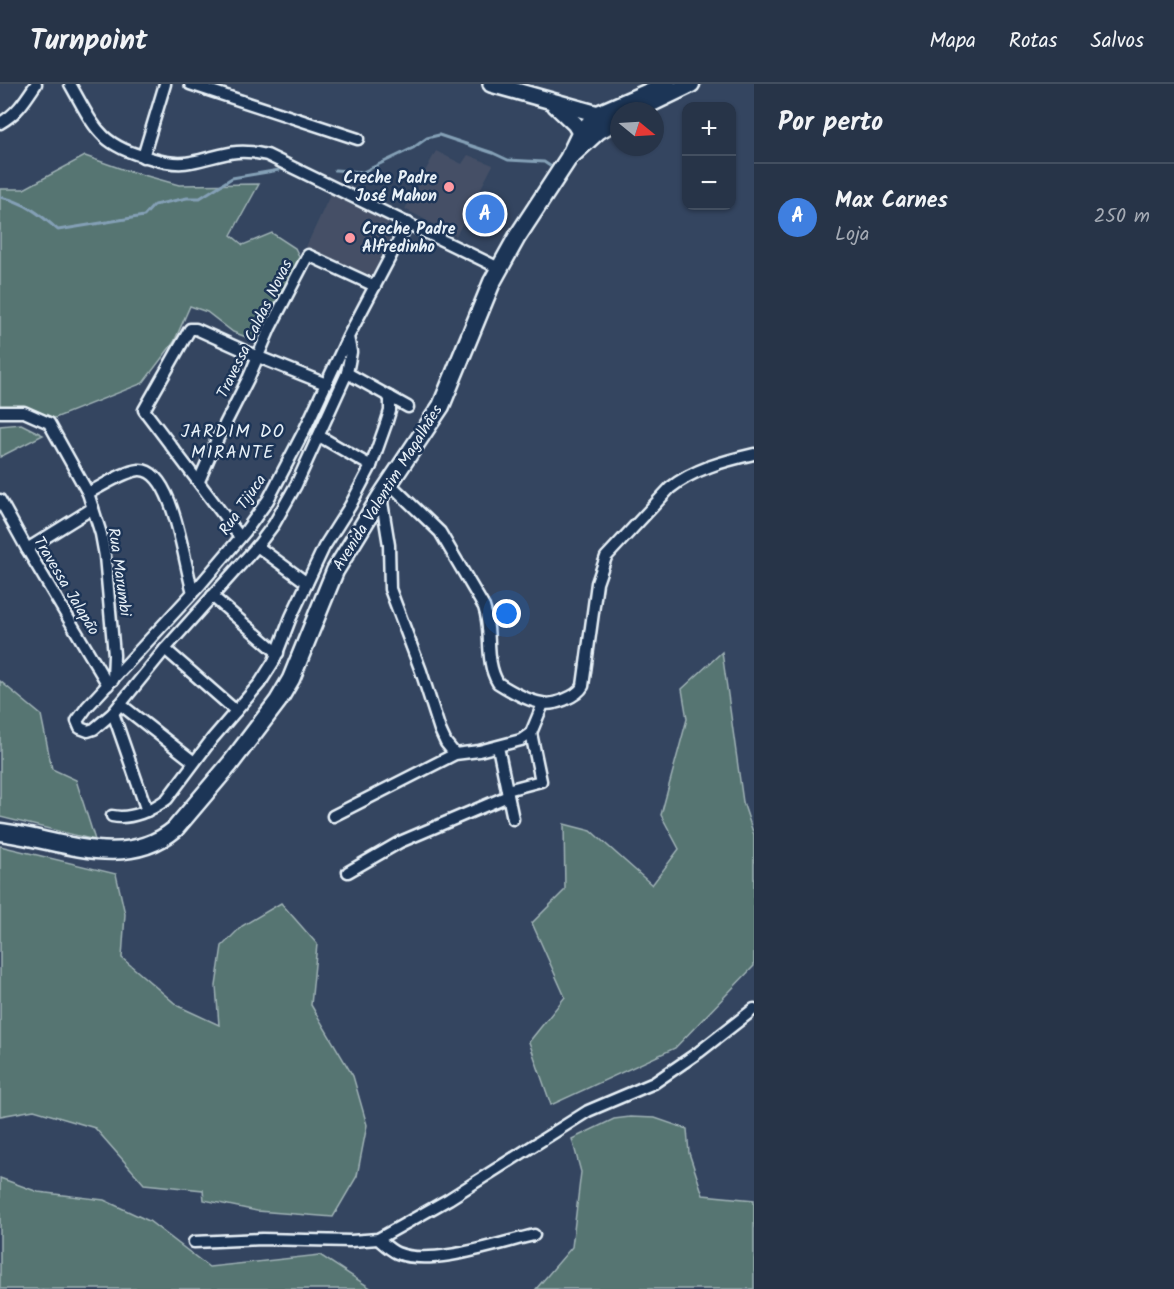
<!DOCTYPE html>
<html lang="pt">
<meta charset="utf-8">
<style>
:root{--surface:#273448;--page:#2f3c4f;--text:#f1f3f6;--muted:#a4aab4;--line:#434f60;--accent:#8abfa5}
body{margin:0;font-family:Kalam,sans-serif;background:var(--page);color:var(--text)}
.controls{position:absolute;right:18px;top:18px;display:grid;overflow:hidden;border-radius:12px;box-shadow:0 2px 4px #0004}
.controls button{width:54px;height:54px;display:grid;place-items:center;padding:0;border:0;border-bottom:2px solid var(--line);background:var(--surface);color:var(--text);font:30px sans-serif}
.compass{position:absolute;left:610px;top:18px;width:54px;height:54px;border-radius:50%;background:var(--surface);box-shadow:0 2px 4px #0004;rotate:108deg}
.you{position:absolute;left:507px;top:530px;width:21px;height:21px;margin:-15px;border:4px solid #fff;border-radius:50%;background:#1a73e8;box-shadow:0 0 0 9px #1a73e833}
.badge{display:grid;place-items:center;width:39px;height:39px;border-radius:50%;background:var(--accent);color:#fff;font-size:20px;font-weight:700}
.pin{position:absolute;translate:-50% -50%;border:3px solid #fff;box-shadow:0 2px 6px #0006}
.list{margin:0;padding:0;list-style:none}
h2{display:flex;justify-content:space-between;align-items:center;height:78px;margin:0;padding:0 24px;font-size:26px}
h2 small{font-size:20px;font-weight:400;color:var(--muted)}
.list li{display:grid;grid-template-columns:39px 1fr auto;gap:18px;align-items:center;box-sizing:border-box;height:108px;padding:0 24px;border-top:2px solid var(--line)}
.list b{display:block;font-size:22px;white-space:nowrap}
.list p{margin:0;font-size:20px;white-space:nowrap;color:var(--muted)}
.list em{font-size:20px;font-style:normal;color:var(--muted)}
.map{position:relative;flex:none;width:754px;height:1205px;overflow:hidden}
header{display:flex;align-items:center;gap:36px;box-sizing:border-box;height:84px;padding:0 30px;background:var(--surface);border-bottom:2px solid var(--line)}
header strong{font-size:28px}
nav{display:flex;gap:33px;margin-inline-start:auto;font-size:21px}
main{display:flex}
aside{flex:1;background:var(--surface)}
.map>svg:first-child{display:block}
.built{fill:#445066}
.green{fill:#567472;stroke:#9fb2b5;stroke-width:1.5}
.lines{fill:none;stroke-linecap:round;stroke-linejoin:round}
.stream{stroke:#84a0b6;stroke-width:3}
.street-casing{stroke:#e8f1f8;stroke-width:15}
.secondary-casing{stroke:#e8f1f8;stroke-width:20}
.primary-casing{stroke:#e8f1f8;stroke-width:21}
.street{stroke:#1d3557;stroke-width:10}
.secondary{stroke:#1d3557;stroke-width:15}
.primary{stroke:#1d3557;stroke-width:16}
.poi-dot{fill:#ff9aa2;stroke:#1d3557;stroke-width:2}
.labels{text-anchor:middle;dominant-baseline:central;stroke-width:5;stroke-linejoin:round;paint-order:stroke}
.poi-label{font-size:16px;font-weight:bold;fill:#e8f1f8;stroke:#1d3557;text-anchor:end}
.street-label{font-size:16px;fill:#e8f1f8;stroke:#1d3557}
.neighbourhood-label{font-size:18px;letter-spacing:1.5px;fill:#e8f1f8;stroke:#1d3557}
</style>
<header>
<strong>Turnpoint</strong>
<nav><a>Mapa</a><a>Rotas</a><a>Salvos</a></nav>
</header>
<main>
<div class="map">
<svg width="754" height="1205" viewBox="0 0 754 1205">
<rect width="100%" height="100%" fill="#344560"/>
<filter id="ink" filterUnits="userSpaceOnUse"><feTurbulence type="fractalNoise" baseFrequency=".0167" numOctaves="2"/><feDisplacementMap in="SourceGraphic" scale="12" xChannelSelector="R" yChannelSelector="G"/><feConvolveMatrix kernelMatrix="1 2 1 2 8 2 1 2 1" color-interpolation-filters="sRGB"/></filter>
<g filter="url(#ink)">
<!-- built -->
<g class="built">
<polygon points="436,67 462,80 468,71 493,81 456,152 405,125"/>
<polygon points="331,109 390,137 388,142 394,145 371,194 306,163"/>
</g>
<!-- green -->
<g class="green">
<polygon points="85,72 122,85 179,101 259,100 231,151 243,161 272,149 295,164 300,174 259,258 233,248 207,228 190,222 174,258 143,299 55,334 12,323 0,323 0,105 24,105"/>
<polygon points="21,340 43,351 0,373 0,342"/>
<polygon points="722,568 743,718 754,751 754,882 675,964 551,1021 529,958 565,913 532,839 565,806 564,740 591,747 652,801 679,765 661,731 687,635 682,605"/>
<polygon points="0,597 41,631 52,685 76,696 95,756 0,733"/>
<polygon points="0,762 116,790 125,830 122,874 178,922 219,941 216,902 222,862 242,842 281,819 317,860 311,921 353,992 367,1041 357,1092 333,1133 257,1127 204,1116 203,1106 144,1100 95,1044 34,1026 0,1032"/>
<polygon points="630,1033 655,1034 687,1045 689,1069 703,1111 754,1116 754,1205 536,1205 572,1163 581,1088 572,1055 614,1035"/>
<polygon points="0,1094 38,1108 104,1116 149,1137 209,1183 320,1171 372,1205 0,1205"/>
</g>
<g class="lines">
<!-- stream -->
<g class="stream">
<polyline points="335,86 363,88 413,64 427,54 439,51 493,69 508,76 544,78 550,82"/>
<path d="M0,113C25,118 40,130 58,146L144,132L154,121L187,114H200L232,94L279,86"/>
</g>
<defs>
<g id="street">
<path d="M70,0C94,42 99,62 150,74C163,78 178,81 191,78C222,72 234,63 267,71L499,184"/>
<polyline points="190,0 358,55"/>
<path d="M0,39C17,30 26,15 36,0"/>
<polyline points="143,73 165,0"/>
<polyline points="348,253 351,268 347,289 296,401 274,440 259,460 165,565 113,629 94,645 88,647 80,644 77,637 87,623 200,501 245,448 268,416 305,345 348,253 408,139"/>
<polyline points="347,289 408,323"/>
<polyline points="0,328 24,328 49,339 88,409 101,450 105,472 114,571 113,596"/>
<polyline points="319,352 371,382"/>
<polyline points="199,397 215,360 249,293 270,244 308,171 375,202"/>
<path d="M390,400L440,448L484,523C493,548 484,576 498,599C509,606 529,617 542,619C553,622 577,613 583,602L597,499L606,473L670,404C694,385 724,377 754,370"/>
<path d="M88,409C103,402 122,388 139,386C174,384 184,482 193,508"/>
<polyline points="381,412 389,461 390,505 421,587 440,646 446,659 455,670"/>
<polyline points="0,416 27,465 108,601"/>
<polyline points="240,453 144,326 190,245 196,245 256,272 326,300"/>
<polyline points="257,462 307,499"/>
<polyline points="27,465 93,424"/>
<polyline points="212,512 278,569"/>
<polyline points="165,565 236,627"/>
<polyline points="120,620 194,678"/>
<polyline points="113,629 147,727"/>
<polyline points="498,663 513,735"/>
<polyline points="507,706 541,697 531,649"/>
<path d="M112,732C131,736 152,726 167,715L212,655L260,599L274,577L291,533L324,463L350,422L371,382L386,340L390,327V313"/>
<polyline points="333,732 455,670 479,667 521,656 531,649 543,620"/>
<polyline points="348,788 400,758 508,712"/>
<path d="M378,1155C384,1160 390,1166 397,1169C431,1183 499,1159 534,1151"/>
<polyline points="194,1158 262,1155 351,1157 378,1155 449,1115 588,1027 654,999 699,968 754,925"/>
</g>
<g id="secondary">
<polyline points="491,0 598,30 604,36"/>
<polyline points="555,21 575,40 586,58"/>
</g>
<g id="primary">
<polyline points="635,27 691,0"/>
<polyline points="573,70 598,47 619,35"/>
<path d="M0,748C58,755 124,788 175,745L230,680L278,617L291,595L335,487L381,412L441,322L492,198L517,153L568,75L580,50L598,30L667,0"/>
</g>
</defs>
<!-- street casing -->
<use href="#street" class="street-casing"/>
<!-- secondary casing -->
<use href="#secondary" class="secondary-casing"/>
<!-- primary casing -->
<use href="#primary" class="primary-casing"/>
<!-- street -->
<use href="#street" class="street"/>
<!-- secondary -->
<use href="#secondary" class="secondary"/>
<!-- primary -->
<use href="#primary" class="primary"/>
</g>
</g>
<!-- markers -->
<g class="poi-dot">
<circle cx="449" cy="103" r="6"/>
<circle cx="350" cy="154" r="6"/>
</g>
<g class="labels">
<!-- poi labels -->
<g class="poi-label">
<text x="437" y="94">Creche Padre<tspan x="437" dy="18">José Mahon</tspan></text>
<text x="362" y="145" text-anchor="start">Creche Padre<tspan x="362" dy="18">Alfredinho</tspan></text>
</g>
<!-- street labels -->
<g class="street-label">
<text transform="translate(255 245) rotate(-64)">Travessa Caldas Novas</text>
<text transform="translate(388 404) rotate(-58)">Avenida Valentim Magalhães</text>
<text transform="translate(243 421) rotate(-55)">Rua Tijuca</text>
<text transform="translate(119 488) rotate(82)">Rua Marumbi</text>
<text transform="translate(66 502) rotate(59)">Travessa Jalapão</text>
</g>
<!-- neighbourhood labels -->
<g class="neighbourhood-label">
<text x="233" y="348">JARDIM DO<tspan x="233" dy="21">MIRANTE</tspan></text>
</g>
</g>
</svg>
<div class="controls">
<button>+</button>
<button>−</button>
</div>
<svg class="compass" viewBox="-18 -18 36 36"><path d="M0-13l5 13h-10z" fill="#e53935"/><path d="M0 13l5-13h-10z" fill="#a4aab4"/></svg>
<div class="you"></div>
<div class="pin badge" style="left:485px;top:130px;background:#3f7fe0">A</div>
</div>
<aside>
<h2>Por perto<small></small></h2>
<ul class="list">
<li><span class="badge" style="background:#3f7fe0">A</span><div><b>Max Carnes</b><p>Loja</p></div><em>250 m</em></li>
</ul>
</aside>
</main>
